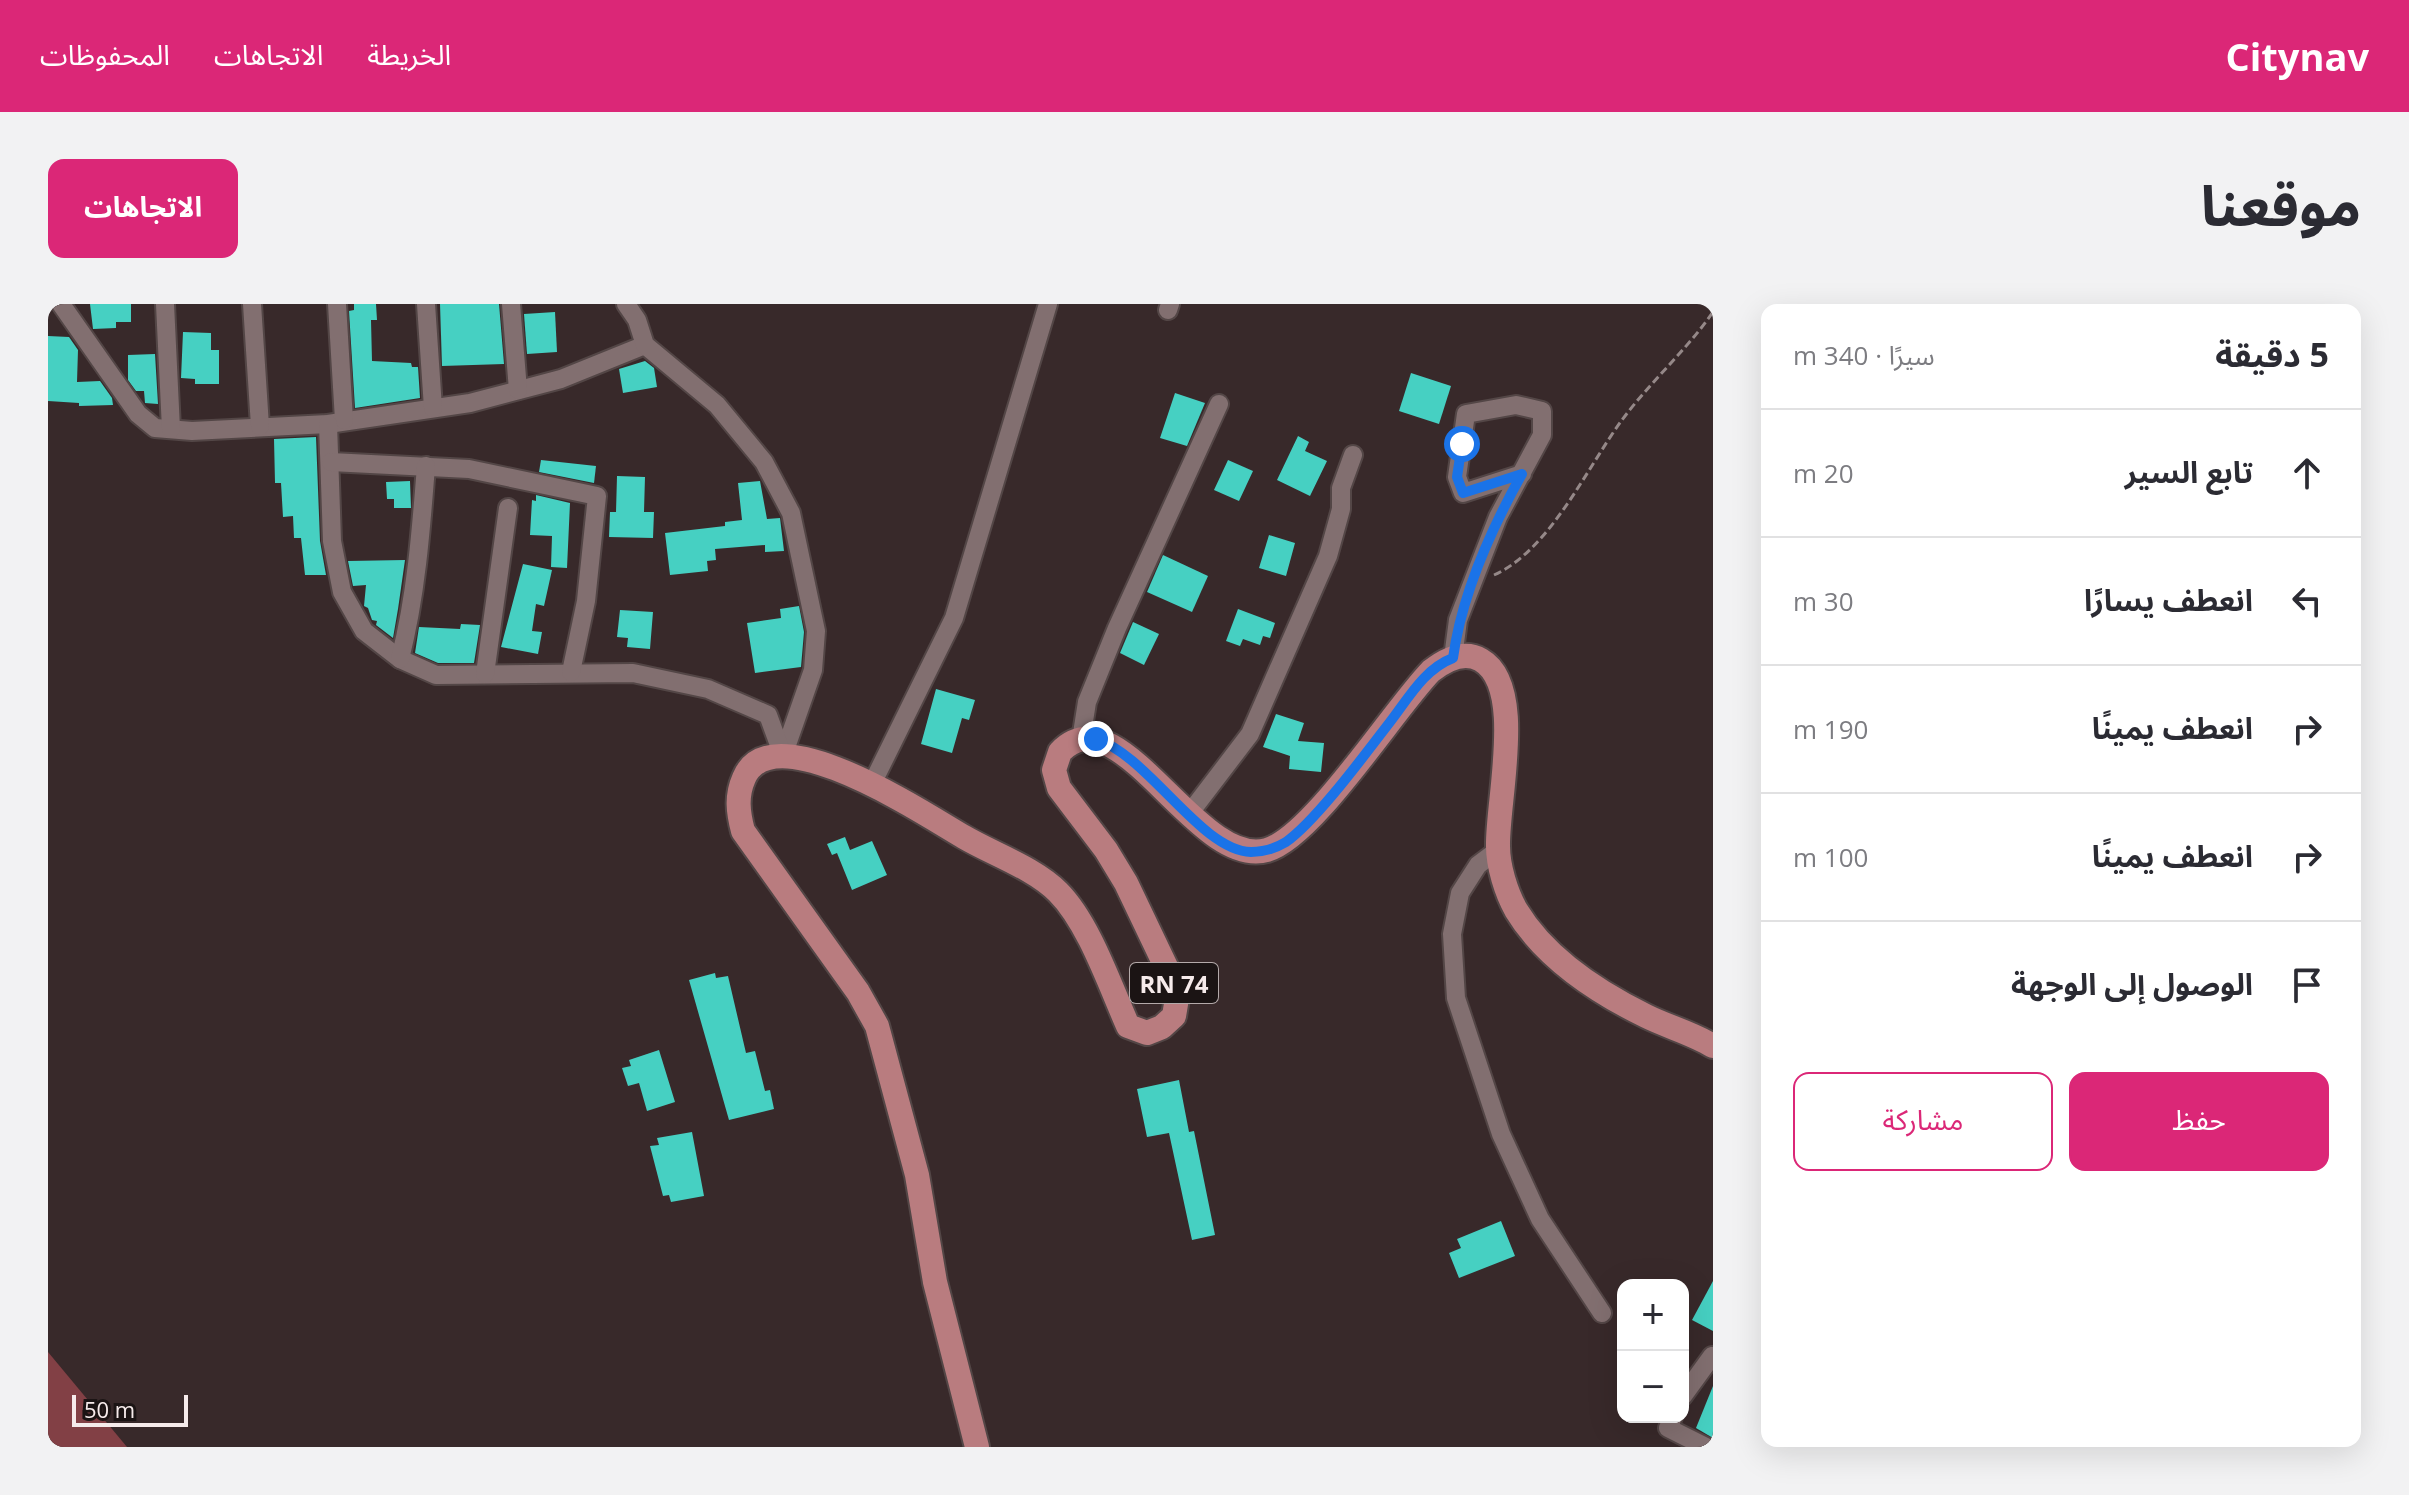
<!DOCTYPE html>
<html lang="ar">
<meta charset="utf-8">
<style>
:root{--surface:#fff;--page:#f2f2f3;--text:#2b2b33;--muted:#7c7c81;--line:#e1e1e2;--accent:#db2777}
body{margin:0;font-family:"Open Sans","Noto Sans Arabic",sans-serif;background:var(--page);color:var(--text);direction:rtl}
.controls{position:absolute;right:24px;bottom:24px;display:grid;overflow:hidden;border-radius:16px;box-shadow:0 8px 32px #0002}
.controls button{width:72px;height:72px;display:grid;place-items:center;padding:0;border:0;border-bottom:2px solid var(--line);background:var(--surface);color:var(--text);font:40px sans-serif}
.scale{position:absolute;left:24px;bottom:20px;width:116px;box-sizing:border-box;padding-left:8px;border:4px solid #f6ebeb;border-top:0;font-size:22px;line-height:28px;white-space:nowrap;color:#f6ebeb;-webkit-text-stroke:6px #1b1414;paint-order:stroke}
.stop{position:absolute;width:24px;height:24px;margin:-18px;border:6px solid #1a73e8;border-radius:50%;background:#fff}
.stop.end{background:#1a73e8;border-color:#fff;box-shadow:0 2px 8px #0008}
.list{margin:0;padding:0;list-style:none}
h2{display:flex;justify-content:space-between;align-items:center;height:104px;margin:0;padding:0 32px;font-size:34px}
h2 small{font-size:26px;font-weight:400;color:var(--muted)}
.list li{display:grid;grid-template-columns:52px 1fr auto;gap:24px;align-items:center;box-sizing:border-box;height:128px;padding:0 32px;border-top:2px solid var(--line)}
.list b{display:block;font-size:30px;white-space:nowrap}
.list em{font-size:26px;font-style:normal;color:var(--muted)}
.actions{display:flex;gap:16px;padding:24px 32px}
.actions a{flex:1;padding:18px 0;border:2px solid var(--accent);border-radius:16px;text-align:center;font-size:28px;color:var(--accent)}
.actions .main{background:var(--accent);color:#fff}
.icon{flex:none;width:44px;height:44px;fill:none;stroke:currentColor;stroke-width:2;stroke-linecap:round;stroke-linejoin:round}
.map{position:relative;flex:none;width:1665px;height:1143px;overflow:hidden;direction:ltr;border-radius:16px}
header{display:flex;align-items:center;gap:48px;box-sizing:border-box;height:112px;padding:0 40px;background:var(--accent);color:#fff}
header strong{font-size:38px}
nav{display:flex;gap:44px;margin-inline-start:auto;font-size:28px}
.intro{display:flex;align-items:center;justify-content:space-between;box-sizing:border-box;height:192px;padding:0 48px}
h1{margin:0;font-size:56px}
.button{padding:20px 36px;border-radius:16px;background:var(--accent);color:#fff;font-size:28px;font-weight:700}
main{display:flex;gap:48px;padding:0 48px}
aside{flex:1;background:var(--surface);border-radius:16px;box-shadow:0 8px 32px #0002}
.map>svg:first-child{display:block}
.green{fill:#824045}
.building{fill:#46d0c2}
.lines{fill:none;stroke-linecap:round;stroke-linejoin:round}
.minor-casing{stroke:#534646;stroke-width:22}
.primary-casing{stroke:#534646;stroke-width:28}
.path{stroke:#958888;stroke-width:3;stroke-dasharray:8 4;stroke-linecap:butt}
.minor{stroke:#826f70;stroke-width:18}
.primary{stroke:#b97c7f;stroke-width:24}
.route{stroke:#1a73e8;stroke-width:10}
.labels{text-anchor:middle;dominant-baseline:central;stroke-width:8;stroke-linejoin:round;paint-order:stroke}
.shield{fill:#1b1414;stroke:#b4aaaa;stroke-width:2}
.shield-label{font-size:24px;font-weight:bold;fill:#f6ebeb}
</style>
<header>
<strong>Citynav</strong>
<nav><a>الخريطة</a><a>الاتجاهات</a><a>المحفوظات</a></nav>
</header>
<div class="intro"><h1>موقعنا</h1><a class="button">الاتجاهات</a></div>
<main>
<aside>
<h2>5 دقيقة<small>سيرًا · 340 m</small></h2>
<ul class="list">
<li><svg class="icon" aria-label="ahead" viewBox="0 0 24 24"><path d="M12 20V5M6 11l6-6 6 6"/></svg><div><b>تابع السير</b></div><em>20 m</em></li>
<li><svg class="icon" aria-label="left" viewBox="0 0 24 24"><path d="M17 20v-9H6M10 6l-5 5 5 5"/></svg><div><b>انعطف يسارًا</b></div><em>30 m</em></li>
<li><svg class="icon" aria-label="right" viewBox="0 0 24 24"><path d="M7 20v-9h11M14 6l5 5-5 5"/></svg><div><b>انعطف يمينًا</b></div><em>190 m</em></li>
<li><svg class="icon" aria-label="right" viewBox="0 0 24 24"><path d="M7 20v-9h11M14 6l5 5-5 5"/></svg><div><b>انعطف يمينًا</b></div><em>100 m</em></li>
<li><svg class="icon" aria-label="arrive" viewBox="0 0 24 24"><path d="M6 21V4h12l-3 4 3 4H6"/></svg><div><b>الوصول إلى الوجهة</b></div></li>
</ul>
<div class="actions"><a class="main">حفظ</a><a>مشاركة</a></div>
</aside>
<div class="map">
<svg width="1665" height="1143" viewBox="0 0 1665 1143">
<rect width="100%" height="100%" fill="#38292a"/>
<!-- green -->
<polygon class="green" points="0,1048 79,1143 0,1143"/>
<!-- building -->
<g class="building">
<polygon points="42,0 83,0 83,18 68,18 68,24 45,25"/>
<polygon points="306,0 328,0 329,16 323,16 324,57 363,59 364,63 370,63 372,94 307,104 301,7 306,6"/>
<polygon points="392,0 451,0 456,60 394,62"/>
<polygon points="507,8 509,48 479,50 476,10"/>
<polygon points="135,28 163,29 163,46 171,46 171,80 147,80 147,75 133,74"/>
<polygon points="0,32 21,33 30,46 29,78 52,77 64,94 65,101 31,102 31,99 0,97"/>
<polygon points="107,50 110,100 97,99 96,87 88,87 80,76 80,51"/>
<polygon points="597,57 606,64 609,83 575,89 571,65"/>
<polygon points="1363,69 1403,82 1391,120 1351,107"/>
<polygon points="1127,89 1157,99 1139,142 1112,134"/>
<polygon points="1250,132 1261,138 1257,147 1279,157 1262,192 1229,176"/>
<polygon points="268,133 272,237 278,271 257,271 253,234 246,234 245,212 235,213 233,179 227,179 226,135"/>
<polygon points="493,156 548,162 546,179 491,168"/>
<polygon points="1180,156 1205,167 1191,197 1166,186"/>
<polygon points="569,172 597,173 596,208 606,208 605,234 561,233 562,208 568,208"/>
<polygon points="362,177 363,204 346,204 346,195 339,195 338,178"/>
<polygon points="712,177 719,215 732,214 736,247 717,248 717,241 667,245 668,256 659,257 660,267 622,271 617,229 677,222 677,218 694,216 690,179"/>
<polygon points="488,191 522,199 519,264 503,263 504,232 482,231 484,196 488,197"/>
<polygon points="1221,231 1247,239 1238,272 1211,264"/>
<polygon points="1115,251 1160,272 1144,308 1099,288"/>
<polygon points="357,256 350,305 345,334 328,321 329,317 324,316 320,304 316,302 318,281 305,282 300,257"/>
<polygon points="475,260 504,266 496,302 488,300 484,327 494,328 490,350 453,343"/>
<polygon points="751,302 756,328 753,363 707,369 699,319 733,314 732,305"/>
<polygon points="1190,305 1227,319 1222,334 1215,332 1212,341 1195,335 1192,342 1178,337"/>
<polygon points="572,306 605,308 602,345 579,343 580,334 569,333"/>
<polygon points="1085,318 1111,330 1096,361 1072,349"/>
<polygon points="413,320 432,321 426,359 390,359 367,349 371,323 412,325"/>
<polygon points="888,385 927,396 921,416 914,414 904,449 873,440"/>
<polygon points="1228,410 1256,419 1250,437 1276,439 1273,468 1241,465 1242,452 1215,443"/>
<polygon points="797,533 802,546 824,537 839,571 804,586 789,549 784,551 779,540"/>
<polygon points="667,669 668,674 680,672 698,749 707,747 717,787 722,786 726,805 681,816 641,676"/>
<polygon points="611,746 627,798 599,807 591,779 580,782 574,764 583,762 581,756"/>
<polygon points="1131,776 1141,828 1146,827 1167,931 1144,936 1121,829 1099,833 1089,785"/>
<polygon points="644,828 656,892 623,898 621,891 615,892 602,842 611,841 609,834"/>
<polygon points="1453,917 1467,952 1411,974 1401,949 1413,944 1409,935"/>
<polygon points="1665,977 1665,1027 1644,1016"/>
<polygon points="1665,1082 1665,1134 1648,1124"/>
</g>
<g class="lines">
<defs>
<g id="minor">
<polyline points="13,0 90,110 107,124 144,127 280,120 422,99 513,75 597,41"/>
<polyline points="117,0 123,125"/>
<polyline points="204,0 212,122"/>
<polyline points="289,0 296,116"/>
<polyline points="378,0 385,104"/>
<polyline points="463,0 470,86"/>
<polyline points="578,0 589,16 597,41 669,101 716,158 743,209 768,327 765,366 735,452"/>
<polyline points="1120,6 1122,0"/>
<polyline points="280,120 284,237 294,288 316,327 352,355 388,371 585,369 660,385 720,411 735,452"/>
<polyline points="283,158 421,165 549,192 538,297 523,368"/>
<polyline points="1405,354 1410,316 1450,213 1494,131 1494,107 1468,101 1418,110 1409,173 1415,189 1474,170"/>
<path d="M352,355C368,292 373,227 378,162"/>
<polyline points="437,370 460,204"/>
<polyline points="1033,436 1039,398 1069,324 1171,100"/>
<polyline points="824,480 906,314 1000,0"/>
<polyline points="1141,510 1202,430 1280,252 1293,205 1293,184 1305,151"/>
<polyline points="1450,546 1430,561 1412,589 1404,630 1408,694 1453,830 1492,915 1554,1009"/>
<polyline points="1635,1092 1664,1052"/>
<polyline points="1625,1113 1620,1124 1658,1143"/>
</g>
<path id="primary" d="M929,1143L887,978L869,871L829,722L810,688L695,527C690,508 688,492 696,474C724,408 878,511 916,533C945,550 986,564 1010,588C1041,619 1062,682 1080,722L1099,729L1114,723L1126,712L1130,688L1078,579L1058,546L1011,484L1006,466L1012,448C1071,386 1149,566 1219,546C1265,533 1346,405 1383,367C1397,356 1416,346 1433,356C1478,382 1449,496 1450,542C1450,562 1458,588 1468,606C1497,654 1549,688 1598,712C1620,723 1644,729 1665,742"/>
</defs>
<!-- minor casing -->
<use href="#minor" class="minor-casing"/>
<!-- primary casing -->
<use href="#primary" class="primary-casing"/>
<!-- path -->
<path class="path" d="M1446,271C1502,246 1538,165 1574,116C1602,78 1638,47 1665,8"/>
<!-- minor -->
<use href="#minor" class="minor"/>
<!-- primary -->
<use href="#primary" class="primary"/>
</g>
<g class="lines">
<!-- route -->
<path class="route" d="M1048,435C1101,452 1153,547 1203,548C1215,548 1228,544 1238,538C1268,517 1318,449 1342,418C1360,395 1376,365 1405,354C1414,289 1442,227 1474,170L1415,189L1409,173L1414,140"/>
</g>
<g class="labels">
<!-- shield labels -->
<rect class="shield" x="1082" y="659" width="88" height="40" rx="6"/>
<g class="shield-label">
<text x="1126" y="679">RN 74</text>
</g>
</g>
</svg>
<div class="controls">
<button>+</button>
<button>−</button>
</div>
<div class="scale">50 m</div>
<div class="stop" style="left:1414px;top:140px"></div>
<div class="stop end" style="left:1048px;top:435px"></div>
</div>
</main>
